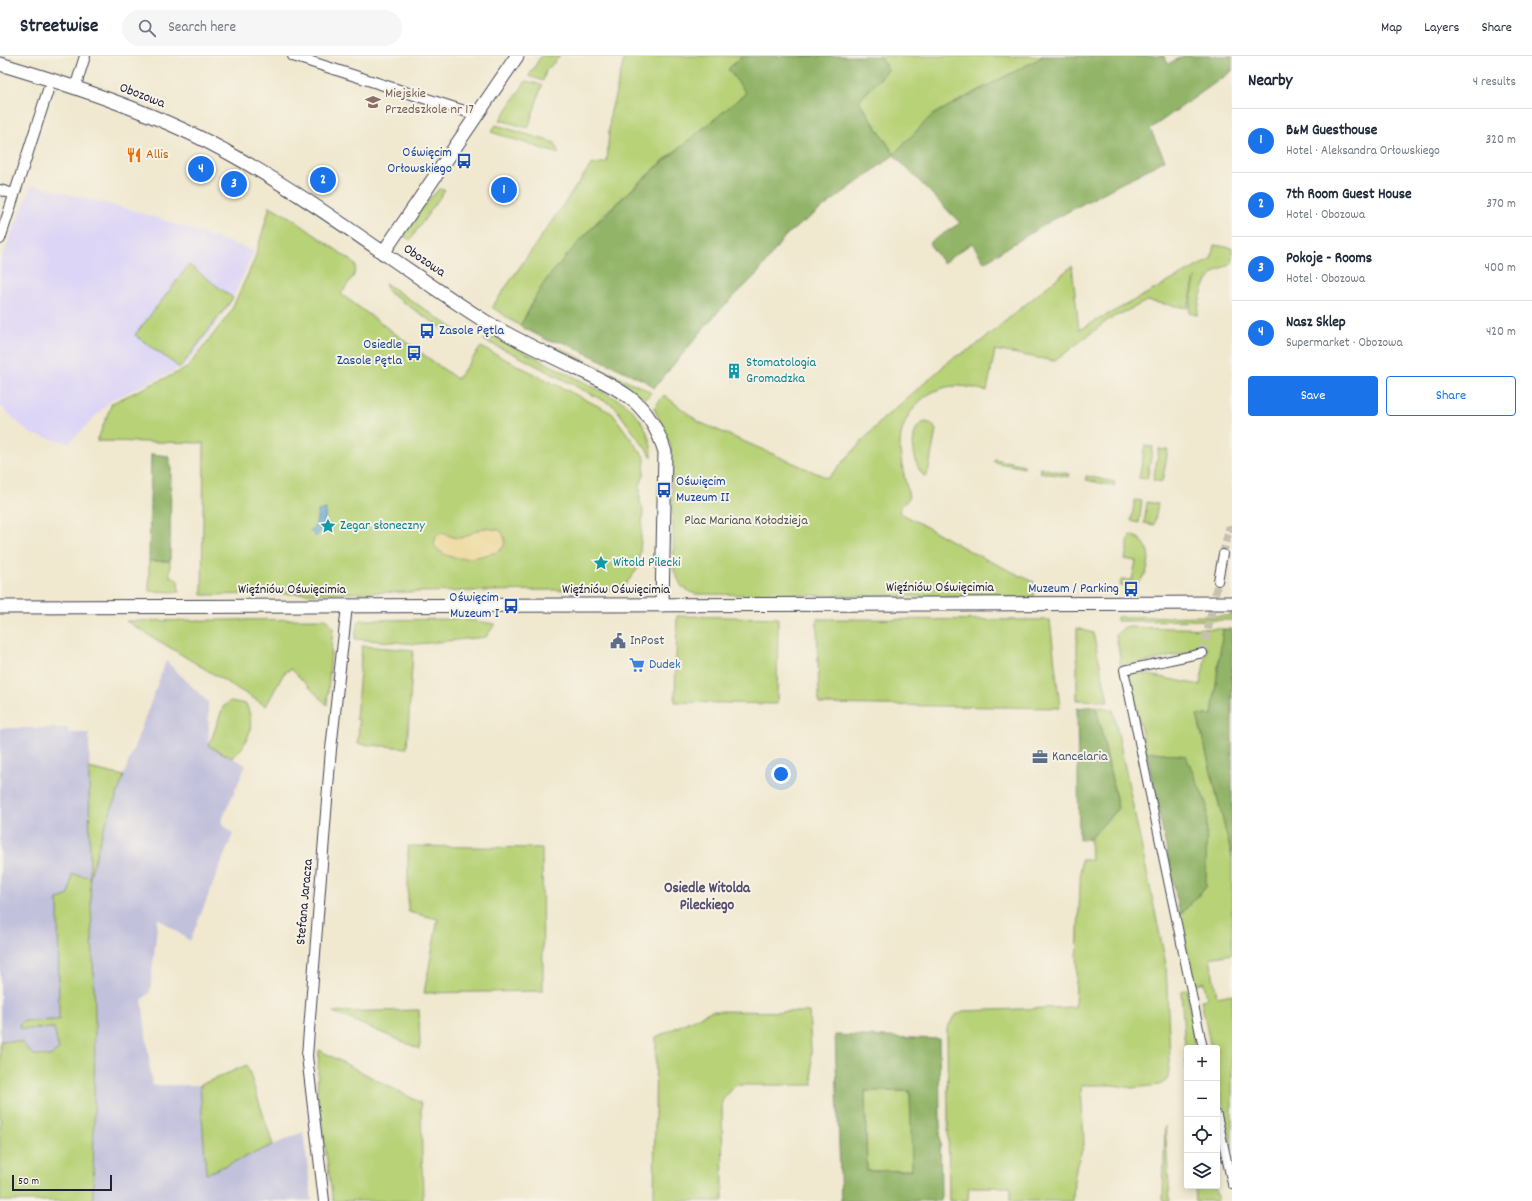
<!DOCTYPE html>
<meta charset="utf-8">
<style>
:root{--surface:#fff;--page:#f6f6f7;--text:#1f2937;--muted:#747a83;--line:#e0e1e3;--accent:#1a73e8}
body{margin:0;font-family:Dekko,sans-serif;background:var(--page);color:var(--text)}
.controls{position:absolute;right:12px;bottom:12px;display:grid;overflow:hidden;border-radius:4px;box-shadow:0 2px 10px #0003}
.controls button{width:36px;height:36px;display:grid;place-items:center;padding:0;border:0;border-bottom:1px solid var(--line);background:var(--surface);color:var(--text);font:20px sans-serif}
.scale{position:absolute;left:12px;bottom:10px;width:100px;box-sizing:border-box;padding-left:4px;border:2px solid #22223b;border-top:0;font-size:11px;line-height:14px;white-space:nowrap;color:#22223b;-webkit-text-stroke:3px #f7f3e8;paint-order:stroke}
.you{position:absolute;left:781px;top:718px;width:14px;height:14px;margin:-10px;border:3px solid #fff;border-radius:50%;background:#1a73e8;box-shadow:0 0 0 6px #1a73e833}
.badge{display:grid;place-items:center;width:26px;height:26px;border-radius:50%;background:var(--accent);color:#fff;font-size:13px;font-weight:700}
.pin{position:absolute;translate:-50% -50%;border:2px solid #fff;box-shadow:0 1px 4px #0006}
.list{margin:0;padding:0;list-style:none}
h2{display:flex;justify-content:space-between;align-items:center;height:52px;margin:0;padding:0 16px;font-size:17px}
h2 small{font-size:13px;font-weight:400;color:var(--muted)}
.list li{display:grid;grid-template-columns:26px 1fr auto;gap:12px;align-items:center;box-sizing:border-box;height:64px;padding:0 16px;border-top:1px solid var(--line)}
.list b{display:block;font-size:15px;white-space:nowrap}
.list p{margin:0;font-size:13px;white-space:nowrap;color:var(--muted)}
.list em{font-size:13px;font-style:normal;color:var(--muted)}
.actions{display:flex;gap:8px;padding:12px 16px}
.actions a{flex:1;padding:9px 0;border:1px solid var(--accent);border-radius:4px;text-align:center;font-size:14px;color:var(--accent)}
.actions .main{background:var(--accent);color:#fff}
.icon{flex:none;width:22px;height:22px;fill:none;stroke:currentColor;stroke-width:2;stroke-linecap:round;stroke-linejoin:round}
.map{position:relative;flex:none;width:1232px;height:1145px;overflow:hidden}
header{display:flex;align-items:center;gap:24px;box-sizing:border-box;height:56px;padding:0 20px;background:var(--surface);border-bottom:1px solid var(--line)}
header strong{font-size:19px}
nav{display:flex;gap:22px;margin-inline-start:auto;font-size:14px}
.search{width:280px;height:36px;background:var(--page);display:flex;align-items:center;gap:10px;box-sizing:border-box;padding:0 14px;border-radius:22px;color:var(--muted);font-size:15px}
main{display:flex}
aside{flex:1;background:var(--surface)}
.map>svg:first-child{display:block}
.built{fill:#ddd5f6}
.industrial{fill:#c2c1dc}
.green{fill:#b8d277;stroke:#6d7a59}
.forest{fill:#92b468;stroke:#5a6b52;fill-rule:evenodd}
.sand{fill:#eeda9e;stroke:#887e6c}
.water{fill:#5fa4d4;stroke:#406388}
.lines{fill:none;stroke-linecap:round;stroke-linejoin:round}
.pedestrian-tunnel{stroke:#c7c0b1;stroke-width:8;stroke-dasharray:8 4;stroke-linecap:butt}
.pedestrian-casing{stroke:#414051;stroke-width:10}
.minor-casing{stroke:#414051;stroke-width:12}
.tertiary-casing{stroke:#414051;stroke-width:15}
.pedestrian{stroke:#fff;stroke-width:8}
.minor{stroke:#fff;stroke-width:10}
.tertiary{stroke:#fff;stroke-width:13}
.labels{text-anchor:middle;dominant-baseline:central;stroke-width:4;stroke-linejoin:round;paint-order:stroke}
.education-label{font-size:14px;fill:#785e54;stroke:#f7f3e8;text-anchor:start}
.street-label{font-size:14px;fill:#22223b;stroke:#f7f3e8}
.transit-label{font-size:14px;fill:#164399;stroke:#f7f3e8;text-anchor:end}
.food-label{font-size:14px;fill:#c56008;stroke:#f7f3e8;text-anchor:start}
.culture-label{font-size:14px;fill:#0d838f;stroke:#f7f3e8;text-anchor:start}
.park-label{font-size:14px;fill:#4f574d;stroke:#f7f3e8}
.service-label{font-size:14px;fill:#4e5e75;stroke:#f7f3e8;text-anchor:start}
.shop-label{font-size:14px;fill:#366cbe;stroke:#f7f3e8;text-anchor:start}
.neighbourhood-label{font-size:15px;font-weight:bold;fill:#554c6e;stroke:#f7f3e8}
</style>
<header>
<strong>Streetwise</strong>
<div class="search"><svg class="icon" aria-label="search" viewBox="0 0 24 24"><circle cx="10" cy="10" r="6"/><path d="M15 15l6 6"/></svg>Search here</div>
<nav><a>Map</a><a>Layers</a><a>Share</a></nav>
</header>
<main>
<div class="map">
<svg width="1232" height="1145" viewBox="0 0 1232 1145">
<rect width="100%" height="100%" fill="#f7f3e8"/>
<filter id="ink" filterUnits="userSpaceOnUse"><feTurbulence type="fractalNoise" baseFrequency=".025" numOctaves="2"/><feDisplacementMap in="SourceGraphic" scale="8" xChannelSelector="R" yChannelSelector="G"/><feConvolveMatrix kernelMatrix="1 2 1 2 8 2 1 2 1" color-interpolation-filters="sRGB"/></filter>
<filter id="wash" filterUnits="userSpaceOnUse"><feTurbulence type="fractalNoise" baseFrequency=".012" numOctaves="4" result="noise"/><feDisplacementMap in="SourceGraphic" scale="16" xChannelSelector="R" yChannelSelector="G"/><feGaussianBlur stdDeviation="0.9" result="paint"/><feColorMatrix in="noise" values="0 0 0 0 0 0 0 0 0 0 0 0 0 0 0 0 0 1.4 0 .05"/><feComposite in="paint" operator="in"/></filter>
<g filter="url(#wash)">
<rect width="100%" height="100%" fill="#f0e8cf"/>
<!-- built -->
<polygon class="built" points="32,129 136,155 254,195 229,250 185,310 111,344 69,387 31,378 0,350 0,206"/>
<!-- industrial -->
<polygon class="industrial" points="166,605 208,646 209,690 246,709 221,766 233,778 190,885 158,862 150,936 142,944 152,1029 200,1029 206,1118 303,1076 312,1145 93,1145 95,958 69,839 58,843 59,964 54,972 59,994 50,1000 33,999 21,986 0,985 0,672 69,672 68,677 89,677 91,819 103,775"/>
<!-- green -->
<g class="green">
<polygon points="541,0 560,0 546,15 543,25 529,20"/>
<polygon points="625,0 743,0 728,13 747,37 664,104 603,159 546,224 520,270 492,251 591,109 607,106 610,59"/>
<polygon points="880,0 1044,0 932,59 894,98 859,45 888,14"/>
<polygon points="526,25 542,29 528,72 500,64"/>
<polygon points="496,69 555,87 559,98 491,76"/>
<polygon points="439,133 445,134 410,184 404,180 423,150"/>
<polygon points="270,150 291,162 352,205 356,210 354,219 341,238 457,323 481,291 612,357 645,402 644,419 640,429 640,446 643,454 639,511 622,533 202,539 204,387 97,385 112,347 187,312 230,257 254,205"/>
<path d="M1214,189L1232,192V208C1204,217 1202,233 1197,259L1189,257L1195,222L1188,252L1147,245L1108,264L1055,305L995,294L987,335C977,333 967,330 957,330C925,330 900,360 900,390C900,407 906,425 909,442L900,452L899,456L977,499L1034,526V542L695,538L682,531L674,515L671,391L654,352L664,339L699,366L828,422L882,364L953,302L974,291L1072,210L1079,274L1211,203Z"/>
<polygon points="189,209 233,242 180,312 135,279"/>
<polygon points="385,227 459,276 459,277 451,278 388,236"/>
<path d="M495,281L623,346C641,361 651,377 652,401L614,350L514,298L483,284Z"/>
<polygon points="551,292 560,292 601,312 597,314"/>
<path d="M609,316L645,333L651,337L645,343C641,342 616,324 609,320Z"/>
<path d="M926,366L932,368L936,374L928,417L924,420C913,410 906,370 926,366Z"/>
<polygon points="1145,390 1153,391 1147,423 1139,422"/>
<polygon points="1159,393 1168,394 1162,426 1153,424"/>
<polygon points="995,403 1024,409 1024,412 994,406"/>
<polygon points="1041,412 1070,418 1069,421 1040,416"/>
<polygon points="1086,420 1115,426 1114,430 1086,424"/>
<polygon points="1135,444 1142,445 1139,467 1131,465"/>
<polygon points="1147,446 1158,448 1154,469 1144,467"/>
<path d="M1130,479C1158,485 1151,524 1133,529C1129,530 1124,530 1120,529L1121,524H1132L1136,505L1125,503Z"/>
<polygon points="149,505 170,505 170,521 174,521 178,525 179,536 149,535"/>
<polygon points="1232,556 1232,564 1117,565 1117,561 1229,560"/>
<polygon points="677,560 778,562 777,648 675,646"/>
<polygon points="326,563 333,571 327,649 291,613 284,617 266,650 126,565"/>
<polygon points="460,563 495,568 486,581 418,588 355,583 357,567 360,564"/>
<polygon points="817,563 1050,564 1060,652 819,648"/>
<polygon points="1124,571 1223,573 1212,659 1197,659 1232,801 1232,898 1210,902 1217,941 1232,938 1232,1095 1217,1021 1217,992 1211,992 1201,944 1207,943 1204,926 1193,929 1180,859 1206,831 1186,700 1146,695 1128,615 1200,629 1207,592 1120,612 1120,601 1116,579"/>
<polygon points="1077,572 1093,577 1108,645 1077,644"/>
<polygon points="362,590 413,594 407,692 358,688 359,664 356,663"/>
<path d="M230,645L246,648C256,668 249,688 232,702L209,690L223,651Z"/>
<polygon points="1096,650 1113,654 1166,908 1170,1005 1168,1021 1165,1026 1159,1029 1132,1032 1113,1029 1081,1029 1084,1089 1077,1108 1074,1124 1073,1145 1011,1145 1011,1131 969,1131 968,1144 949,1145 947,973 954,960 963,955 1075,951 1081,804 1091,804 1090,783 1118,752"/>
<polygon points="89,712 124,720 103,775 90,821 95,958 93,1145 0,1145 0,985 21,986 33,999 50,1000 59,994 54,972 21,973 19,968 23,965 59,964 58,843 69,839 72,818 90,821"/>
<polygon points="408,790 542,792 543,935 424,937 438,863 408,856"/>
<polygon points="1187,933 1195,992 1187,992 1187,1021 1181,935"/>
<polygon points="419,954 420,993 333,956"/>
<polygon points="711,955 809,956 813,1029 737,1029 730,1034 722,1045 723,1145 654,1145 656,981"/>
<polygon points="319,994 421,1047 423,1145 333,1145 317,1037"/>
<polygon points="247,1009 273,1089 206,1118 200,1029"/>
<polygon points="865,1035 910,1035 913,1114 867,1115"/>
<polygon points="1165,1070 1170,1145 1163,1145"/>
<polygon points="1195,1130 1214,1130 1218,1145 1196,1145"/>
</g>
<!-- forest -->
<g class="forest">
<path d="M743,0H880L888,14L859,45L894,98L932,59L1044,0H1164L1168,8L1183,0H1232V15L1150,73L1165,104L1047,167L984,206L972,187L943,207L929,187L960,167L894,99L786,179L758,217L717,257L654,332L647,326L562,286L549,285L520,270C529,255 536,237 547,223C604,151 676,95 746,37L728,13Z"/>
<polygon points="151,398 168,400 171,410 170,505 149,505"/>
<polygon points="1223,573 1232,573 1232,801 1197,659 1212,659"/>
<polygon points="1096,650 1118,752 1090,783 1079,784 1077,652"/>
<polygon points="1146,695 1186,700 1207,749 1206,831 1180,859"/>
<path d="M835,979L939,983L941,1145H841ZM865,1035H910L912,1114L867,1115Z"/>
</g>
<!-- sand -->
<path class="sand" d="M483,472L500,474C504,479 507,486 503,491C500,496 494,497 489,498C471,503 447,507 434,489L436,480L442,477C466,487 462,480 483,472Z"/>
<!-- water -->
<polygon class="water" points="326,453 324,470 316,481 310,475 316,468 318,455"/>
</g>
<g filter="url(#ink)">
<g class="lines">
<!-- pedestrian-tunnel -->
<g class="pedestrian-tunnel">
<polyline points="1223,498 1229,473 1232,473"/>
<polyline points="1203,597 1218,525"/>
</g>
<defs>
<g id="pedestrian">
<polyline points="1218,525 1223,498"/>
<polyline points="1203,597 1124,614 1203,992"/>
<polyline points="1217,1059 1232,1128"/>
</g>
<g id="minor">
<polyline points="293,0 477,59"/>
<polyline points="75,32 85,0"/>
<polyline points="0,134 14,138"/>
<polyline points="0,183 48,34"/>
<polyline points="324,1145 307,1000 331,693 347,550"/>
</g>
<g id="tertiary">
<path d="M0,8C77,31 165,60 234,100C320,148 397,209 480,262C511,282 545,297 578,313C595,321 614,330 629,341C647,354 659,376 665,396L662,549"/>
<polyline points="383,197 517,0"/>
<polyline points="0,551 1232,547"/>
</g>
</defs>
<!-- pedestrian casing -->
<use href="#pedestrian" class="pedestrian-casing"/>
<!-- minor casing -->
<use href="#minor" class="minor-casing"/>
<!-- tertiary casing -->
<use href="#tertiary" class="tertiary-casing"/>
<!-- pedestrian -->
<use href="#pedestrian" class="pedestrian"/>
<!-- minor -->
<use href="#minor" class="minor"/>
<!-- tertiary -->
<use href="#tertiary" class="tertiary"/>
</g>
</g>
<!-- icons -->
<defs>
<symbol id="school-bare" viewBox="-9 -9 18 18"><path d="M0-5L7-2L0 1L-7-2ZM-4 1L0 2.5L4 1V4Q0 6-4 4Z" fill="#8d6e63" stroke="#f7f3e8" stroke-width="2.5" paint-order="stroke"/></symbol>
<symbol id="restaurant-bare" viewBox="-9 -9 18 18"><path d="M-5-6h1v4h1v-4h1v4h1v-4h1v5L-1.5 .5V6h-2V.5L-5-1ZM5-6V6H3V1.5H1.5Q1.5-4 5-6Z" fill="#e8710a" stroke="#f7f3e8" stroke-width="2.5" paint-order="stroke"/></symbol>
<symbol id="bus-bare" viewBox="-9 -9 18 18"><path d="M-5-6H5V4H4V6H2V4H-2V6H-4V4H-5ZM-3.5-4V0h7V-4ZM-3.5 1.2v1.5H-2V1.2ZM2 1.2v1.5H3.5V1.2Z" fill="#1a4fb4" stroke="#f7f3e8" stroke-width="2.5" paint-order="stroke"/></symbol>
<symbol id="building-bare" viewBox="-9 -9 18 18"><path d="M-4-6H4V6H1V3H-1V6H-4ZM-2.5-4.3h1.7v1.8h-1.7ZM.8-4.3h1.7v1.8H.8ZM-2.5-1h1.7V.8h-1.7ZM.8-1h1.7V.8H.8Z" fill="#0f9aa8" stroke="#f7f3e8" stroke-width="2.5" paint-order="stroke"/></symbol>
<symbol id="sight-bare" viewBox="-9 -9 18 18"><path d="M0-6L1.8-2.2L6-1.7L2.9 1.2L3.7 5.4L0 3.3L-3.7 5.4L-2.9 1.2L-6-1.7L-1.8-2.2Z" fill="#0f9aa8" stroke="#f7f3e8" stroke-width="2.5" paint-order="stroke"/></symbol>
<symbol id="civic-bare" viewBox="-9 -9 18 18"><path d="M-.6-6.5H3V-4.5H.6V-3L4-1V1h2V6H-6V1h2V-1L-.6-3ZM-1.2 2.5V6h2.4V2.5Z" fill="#5c6f8a" stroke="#f7f3e8" stroke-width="2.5" paint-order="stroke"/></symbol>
<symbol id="supermarket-bare" viewBox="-9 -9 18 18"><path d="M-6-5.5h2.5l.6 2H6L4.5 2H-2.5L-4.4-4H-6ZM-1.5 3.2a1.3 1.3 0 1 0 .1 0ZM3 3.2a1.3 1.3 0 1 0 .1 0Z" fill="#3f7fe0" stroke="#f7f3e8" stroke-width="2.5" paint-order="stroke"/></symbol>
<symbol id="office-bare" viewBox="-9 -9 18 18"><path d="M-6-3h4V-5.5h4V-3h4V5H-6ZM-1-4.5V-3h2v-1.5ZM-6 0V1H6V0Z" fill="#5c6f8a" stroke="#f7f3e8" stroke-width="2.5" paint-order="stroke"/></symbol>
</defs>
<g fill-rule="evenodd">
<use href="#school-bare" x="362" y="35" width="22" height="22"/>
<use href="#restaurant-bare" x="123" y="88" width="22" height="22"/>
<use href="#bus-bare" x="453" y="94" width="22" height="22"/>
<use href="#bus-bare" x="416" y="264" width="22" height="22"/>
<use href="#bus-bare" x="403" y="286" width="22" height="22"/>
<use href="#building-bare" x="723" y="304" width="22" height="22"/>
<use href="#bus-bare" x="653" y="423" width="22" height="22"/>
<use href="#sight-bare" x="317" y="459" width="22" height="22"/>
<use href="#sight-bare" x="590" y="496" width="22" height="22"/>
<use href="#bus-bare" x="1120" y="522" width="22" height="22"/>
<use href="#bus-bare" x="500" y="539" width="22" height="22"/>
<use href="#civic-bare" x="607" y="574" width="22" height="22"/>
<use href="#supermarket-bare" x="626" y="598" width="22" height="22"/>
<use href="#office-bare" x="1029" y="690" width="22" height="22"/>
</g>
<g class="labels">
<!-- education labels -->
<g class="education-label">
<text x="385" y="38">Miejskie<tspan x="385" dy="16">Przedszkole nr 17</tspan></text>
</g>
<!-- street labels -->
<g class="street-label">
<text transform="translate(142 40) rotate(21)">Obozowa</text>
<text transform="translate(424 205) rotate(34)">Obozowa</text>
<text x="940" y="532">Więźniów Oświęcimia</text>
<text x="292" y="534">Więźniów Oświęcimia</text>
<text x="616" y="534">Więźniów Oświęcimia</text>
<text transform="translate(305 846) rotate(-85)">Stefana Jaracza</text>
</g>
<!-- transit labels -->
<g class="transit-label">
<text x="452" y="97">Oświęcim<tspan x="452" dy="16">Orłowskiego</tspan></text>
<text x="439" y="275" text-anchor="start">Zasole Pętla</text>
<text x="402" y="289">Osiedle<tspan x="402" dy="16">Zasole Pętla</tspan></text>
<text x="676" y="426" text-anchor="start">Oświęcim<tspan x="676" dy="16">Muzeum II</tspan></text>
<text x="1119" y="533">Muzeum / Parking</text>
<text x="499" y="542">Oświęcim<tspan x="499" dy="16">Muzeum I</tspan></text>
</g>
<!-- food labels -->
<g class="food-label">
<text x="146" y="99">Allis</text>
</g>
<!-- culture labels -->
<g class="culture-label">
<text x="746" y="307">Stomatologia<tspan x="746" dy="16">Gromadzka</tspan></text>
<text x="340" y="470">Zegar słoneczny</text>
<text x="613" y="507">Witold Pilecki</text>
</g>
<!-- park labels -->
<g class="park-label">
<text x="746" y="465">Plac Mariana Kołodzieja</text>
</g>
<!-- service labels -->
<g class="service-label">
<text x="630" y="585">InPost</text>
<text x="1052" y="701">Kancelaria</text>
</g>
<!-- shop labels -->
<g class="shop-label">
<text x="649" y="609">Dudek</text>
</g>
<!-- neighbourhood labels -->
<g class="neighbourhood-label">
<text x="707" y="833">Osiedle Witolda<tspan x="707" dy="17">Pileckiego</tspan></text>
</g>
</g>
</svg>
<div class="controls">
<button>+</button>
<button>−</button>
<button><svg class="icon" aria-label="locate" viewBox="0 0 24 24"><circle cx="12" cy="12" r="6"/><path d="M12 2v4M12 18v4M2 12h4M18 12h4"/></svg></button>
<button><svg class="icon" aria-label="layers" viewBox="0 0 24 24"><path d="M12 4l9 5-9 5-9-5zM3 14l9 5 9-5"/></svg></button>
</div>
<div class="scale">50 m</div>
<div class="you"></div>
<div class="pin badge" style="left:504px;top:134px">1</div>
<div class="pin badge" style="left:323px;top:124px">2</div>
<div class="pin badge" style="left:234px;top:128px">3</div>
<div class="pin badge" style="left:201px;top:113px">4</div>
</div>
<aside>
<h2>Nearby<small>4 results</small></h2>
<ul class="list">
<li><span class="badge">1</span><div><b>B&amp;M Guesthouse</b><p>Hotel · Aleksandra Orłowskiego</p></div><em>320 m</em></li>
<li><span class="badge">2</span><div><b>7th Room Guest House</b><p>Hotel · Obozowa</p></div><em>370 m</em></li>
<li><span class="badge">3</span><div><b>Pokoje - Rooms</b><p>Hotel · Obozowa</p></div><em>400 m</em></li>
<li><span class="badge">4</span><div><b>Nasz Sklep</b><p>Supermarket · Obozowa</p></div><em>420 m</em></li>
</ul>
<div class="actions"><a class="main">Save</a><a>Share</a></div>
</aside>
</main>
